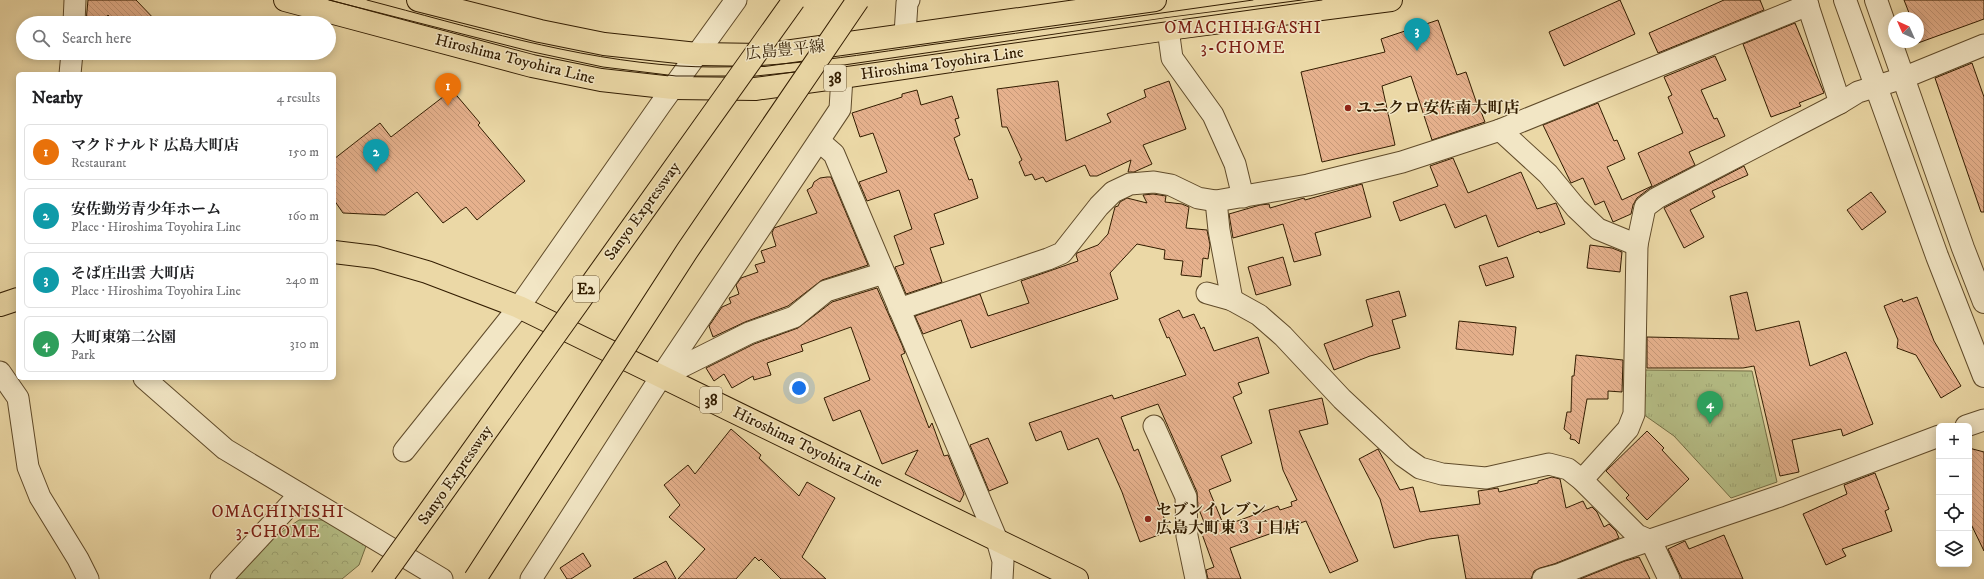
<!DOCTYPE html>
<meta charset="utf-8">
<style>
:root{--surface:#fff;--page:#f2f2f2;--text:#202124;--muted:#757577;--line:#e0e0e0;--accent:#111827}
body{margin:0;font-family:"IM FELL DW Pica","Noto Serif JP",serif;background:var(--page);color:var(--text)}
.controls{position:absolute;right:12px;bottom:12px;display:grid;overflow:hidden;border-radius:6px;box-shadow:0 2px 10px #0003}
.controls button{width:36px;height:36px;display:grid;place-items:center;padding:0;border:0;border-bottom:1px solid var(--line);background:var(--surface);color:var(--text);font:20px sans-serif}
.compass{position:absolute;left:1888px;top:12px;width:36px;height:36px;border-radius:50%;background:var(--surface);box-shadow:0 2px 10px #0003;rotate:315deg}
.you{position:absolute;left:799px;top:388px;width:14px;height:14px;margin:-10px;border:3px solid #fff;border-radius:50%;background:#1a73e8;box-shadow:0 0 0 6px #1a73e833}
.badge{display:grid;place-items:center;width:26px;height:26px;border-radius:50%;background:var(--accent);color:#fff;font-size:13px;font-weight:700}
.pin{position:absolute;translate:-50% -33px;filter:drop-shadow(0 1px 2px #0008)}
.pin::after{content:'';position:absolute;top:21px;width:14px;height:12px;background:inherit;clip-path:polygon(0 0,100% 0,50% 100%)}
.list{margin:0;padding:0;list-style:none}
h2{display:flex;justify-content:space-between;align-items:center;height:52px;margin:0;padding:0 16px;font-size:17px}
h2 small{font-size:13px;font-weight:400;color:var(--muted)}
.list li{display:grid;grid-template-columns:26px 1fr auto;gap:12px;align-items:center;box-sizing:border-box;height:56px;margin:0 8px 8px;padding:0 8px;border:1px solid var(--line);border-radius:6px}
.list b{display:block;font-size:15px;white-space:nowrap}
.list p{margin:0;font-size:13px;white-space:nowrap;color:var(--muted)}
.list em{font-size:13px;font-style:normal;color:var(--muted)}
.icon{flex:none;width:22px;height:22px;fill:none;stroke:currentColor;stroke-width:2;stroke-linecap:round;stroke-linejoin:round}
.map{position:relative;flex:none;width:1984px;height:579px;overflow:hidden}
.search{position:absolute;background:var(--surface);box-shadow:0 2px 10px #0003;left:16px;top:16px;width:320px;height:44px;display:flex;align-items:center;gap:10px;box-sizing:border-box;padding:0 14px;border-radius:22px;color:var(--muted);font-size:15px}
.panel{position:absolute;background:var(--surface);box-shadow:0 2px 10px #0003;left:16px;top:72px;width:320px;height:308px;border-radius:6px}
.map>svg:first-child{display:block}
.grass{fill:url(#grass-tufts);stroke:#746e44}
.forest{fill:url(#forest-crowns);stroke:#746e44}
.building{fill:url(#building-back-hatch);stroke:#321c00}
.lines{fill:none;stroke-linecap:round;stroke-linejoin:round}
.minor-casing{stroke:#604b2a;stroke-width:23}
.tertiary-casing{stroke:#604b2a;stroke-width:24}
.primary-casing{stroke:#321c00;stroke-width:24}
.minor{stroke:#f2e6c5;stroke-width:21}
.tertiary{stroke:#f2e6c5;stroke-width:22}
.primary{stroke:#ebd8a6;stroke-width:22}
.tram{stroke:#321c00;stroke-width:1}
.motorway-bridge-casing{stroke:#321c00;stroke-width:24;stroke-linecap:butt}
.motorway-bridge{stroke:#ebd8a6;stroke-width:22}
.poi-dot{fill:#8f2418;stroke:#f2e6c5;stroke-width:1.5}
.labels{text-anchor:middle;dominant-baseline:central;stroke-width:3;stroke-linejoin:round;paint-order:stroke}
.shield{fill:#f2e6c5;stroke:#6c593b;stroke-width:1}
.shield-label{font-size:15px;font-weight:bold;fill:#321c00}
.street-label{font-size:16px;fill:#321c00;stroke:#f2e6c5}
.poi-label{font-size:16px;font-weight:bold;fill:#321c00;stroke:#f2e6c5;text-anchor:start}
.neighbourhood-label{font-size:17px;letter-spacing:1px;fill:#7a1f14;stroke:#f2e6c5}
</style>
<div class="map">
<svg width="1984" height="579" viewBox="0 0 1984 579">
<defs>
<pattern id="grass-tufts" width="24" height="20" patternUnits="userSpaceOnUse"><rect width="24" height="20" fill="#b6bf87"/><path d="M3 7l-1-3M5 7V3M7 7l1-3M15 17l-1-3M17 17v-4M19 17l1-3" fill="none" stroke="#9da473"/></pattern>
<pattern id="forest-crowns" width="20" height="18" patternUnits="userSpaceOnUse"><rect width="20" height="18" fill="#b6bf87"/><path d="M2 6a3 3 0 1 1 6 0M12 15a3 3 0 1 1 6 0" fill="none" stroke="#9da473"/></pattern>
<pattern id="building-back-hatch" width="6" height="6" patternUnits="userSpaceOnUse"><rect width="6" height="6" fill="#e6b18d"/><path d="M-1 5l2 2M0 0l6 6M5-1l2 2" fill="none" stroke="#c69878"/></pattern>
</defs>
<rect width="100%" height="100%" fill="#ebd8a6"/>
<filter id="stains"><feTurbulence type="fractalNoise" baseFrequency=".005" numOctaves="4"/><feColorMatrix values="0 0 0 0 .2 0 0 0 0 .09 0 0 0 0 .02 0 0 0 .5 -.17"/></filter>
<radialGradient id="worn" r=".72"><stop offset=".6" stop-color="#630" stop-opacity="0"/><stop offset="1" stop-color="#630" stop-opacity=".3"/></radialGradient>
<!-- grass -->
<polygon class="grass" points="1642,370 1752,371 1777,482 1731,498 1674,436 1640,412"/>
<!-- forest -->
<polygon class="forest" points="299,520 325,520 366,546 359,565 342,579 236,579 273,538"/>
<!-- building -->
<g class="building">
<polygon points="136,0 158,23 116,23 108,15 99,23 86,22 88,0"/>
<polygon points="1620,0 1635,34 1564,66 1549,32"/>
<polygon points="1724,0 1760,0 1764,10 1658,53 1649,33"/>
<polygon points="1904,0 1984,0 1984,19 1918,43 1918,18 1911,18"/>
<polygon points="1438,20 1457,75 1466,72 1479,110 1480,109 1485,122 1432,140 1411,76 1382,86 1395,145 1322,162 1301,72 1385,52 1381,39"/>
<polygon points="1795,23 1824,93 1799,103 1801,106 1771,117 1743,44"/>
<polygon points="1715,56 1726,80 1701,90 1714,119 1717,118 1725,136 1689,152 1695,165 1650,188 1637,198 1633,205 1631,214 1613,222 1604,201 1595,205 1583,178 1571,183 1543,125 1598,103 1614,141 1617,140 1625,159 1607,167 1622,200 1652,186 1638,153 1683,133 1668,97 1672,95 1664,77"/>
<polygon points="1972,63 1984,97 1984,212 1981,212 1935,78"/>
<polygon points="1058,81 1066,141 1111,122 1107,114 1146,97 1144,90 1169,81 1186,129 1143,145 1152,164 1134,172 1128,172 1131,160 1097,176 1090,176 1085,165 1046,182 1043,177 1035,180 1032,174 1025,176 1019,162 1022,160 1007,127 1002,127 997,89"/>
<polygon points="452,90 480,123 478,125 525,181 477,220 466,207 443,223 417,192 385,215 343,213 334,200 334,159 380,123 391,137"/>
<polygon points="917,90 921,105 952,96 959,118 955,119 960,135 954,138 969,180 972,179 978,198 934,214 944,244 930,248 942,282 906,294 895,267 904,264 894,236 912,229 899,190 867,201 859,182 887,172 873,133 860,137 852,113 902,97 902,94"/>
<polygon points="1453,158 1468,193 1521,172 1537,209 1556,203 1565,224 1540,233 1539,231 1498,247 1486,215 1455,228 1445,204 1400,221 1393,202 1438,186 1430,166"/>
<polygon points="1744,166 1748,175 1712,191 1715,197 1690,210 1704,237 1684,248 1664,208"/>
<polygon points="827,177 831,177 868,265 822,280 788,306 745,322 713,337 709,326 722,307 731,303 729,298 739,294 736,285 741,278 758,272 755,265 765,262 761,251 776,246 772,233 774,228 817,213 807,190 812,187 814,182 820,178"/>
<polygon points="1362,184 1371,217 1315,233 1321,255 1294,262 1283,224 1233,238 1229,214 1260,205 1269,204 1270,208 1304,198 1305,200"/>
<polygon points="1871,192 1886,212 1862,230 1847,210"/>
<polygon points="1153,194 1166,196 1165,202 1182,204 1189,207 1186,228 1207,230 1210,245 1208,259 1203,258 1201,277 1181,275 1183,261 1164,259 1165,250 1137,244 1110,273 1118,299 971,348 961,320 923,334 915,316 980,294 988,316 1029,303 1021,281 1078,261 1076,255 1077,253 1098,245 1108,234 1115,207 1118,206 1120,202 1127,198 1147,203 1143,195"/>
<polygon points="1590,245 1612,248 1622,252 1620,272 1587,268"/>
<polygon points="1283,257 1291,285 1256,295 1248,267"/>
<polygon points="1507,257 1514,277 1486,286 1479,266"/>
<polygon points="877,288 902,345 905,353 901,355 929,428 932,423 944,456 948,455 964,494 960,502 905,474 918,450 882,464 860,410 833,421 824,398 870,380 851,327 801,345 803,351 767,363 771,375 754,380 753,376 732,388 724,374 714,381 706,368 754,344 798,328 832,302"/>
<polygon points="1399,291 1406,316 1392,320 1400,348 1370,356 1334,370 1324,344 1373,326 1366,300"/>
<polygon points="1747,292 1756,331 1799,321 1810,366 1846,352 1873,424 1843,436 1841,429 1792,440 1799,472 1780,476 1754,366 1743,368 1647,368 1647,337 1739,339 1730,296"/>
<polygon points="1917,297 1934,341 1961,386 1941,398 1916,355 1897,348 1898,340 1884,306 1902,299 1903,302"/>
<polygon points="1179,310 1183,318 1194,314 1201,329 1204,327 1214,351 1258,337 1269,373 1238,383 1242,393 1233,397 1252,443 1221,456 1231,481 1209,490 1224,526 1278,506 1280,510 1292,506 1291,502 1297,500 1283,470 1269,410 1322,398 1328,424 1299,431 1358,561 1330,573 1306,521 1230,548 1241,579 1208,579 1206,570 1214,567 1202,534 1208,532 1198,507 1197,492 1158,404 1121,417 1134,451 1138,449 1169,531 1140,542 1122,492 1098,438 1068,450 1061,431 1036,441 1029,423 1112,395 1114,399 1186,375 1169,337 1167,338 1159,319"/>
<polygon points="1459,321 1516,327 1513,355 1456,349"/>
<polygon points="1576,355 1623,360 1622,392 1608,391 1608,399 1587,399 1579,444 1575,440 1570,439 1571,435 1564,429 1567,412 1571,412 1572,376 1574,376"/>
<polygon points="731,429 761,455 759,458 799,496 807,482 835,498 802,557 826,579 781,579 761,559 759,561 755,557 736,579 678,579 705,549 669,517 680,505 664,485 688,465 695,474"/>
<polygon points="1647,431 1664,448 1662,450 1689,479 1647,520 1626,498 1629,495 1606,471"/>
<polygon points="988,438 1008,483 989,491 970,445"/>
<polygon points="1969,448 1984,452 1984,551 1969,520"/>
<polygon points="1378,449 1400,490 1413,487 1420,512 1480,504 1478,491 1498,488 1499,492 1538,483 1538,481 1552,477 1560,479 1566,508 1583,501 1587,509 1592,507 1597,512 1604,527 1609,524 1616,531 1619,538 1554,564 1540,568 1534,571 1531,579 1466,579 1458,535 1429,539 1394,548 1380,499 1359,459"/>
<polygon points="1875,473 1889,509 1885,511 1892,531 1842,549 1846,556 1826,565 1803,514 1847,494 1844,485"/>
<polygon points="1724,535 1743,579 1682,579 1668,549 1685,541 1689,549"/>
<polygon points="583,553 591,566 571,579 567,579 560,568"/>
<polygon points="1639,557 1650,579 1580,579 1625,561"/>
<polygon points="666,561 676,579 633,579"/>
</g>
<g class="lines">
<defs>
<g id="minor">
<polyline points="1806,0 1840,103"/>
<polyline points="74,23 75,0"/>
<polyline points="1168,29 1172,58 1213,115 1235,164 1243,197"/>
<polyline points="905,34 907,3 909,0"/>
<polyline points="70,74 72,53"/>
<polyline points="1500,130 1548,174 1576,208 1598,229 1637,245"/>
<polyline points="819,141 834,154 997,540 1003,561 1002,579"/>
<polyline points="1216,201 1219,230 1232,300"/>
<polyline points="1207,293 1232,300 1259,315 1283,336 1342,399 1403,456 1420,468 1442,474 1486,478 1549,464 1568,469 1582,480 1637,535 1651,541 1669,579"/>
<polyline points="899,309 1048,259 1062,253 1099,206 1113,192 1130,184 1154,182 1171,185 1198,198 1216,201 1308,185 1402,162 1500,130 1808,5"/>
<polyline points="0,372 18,398 28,467 40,497 78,559 88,579"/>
<polyline points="663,376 749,333 794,317 826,291 884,273"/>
<polyline points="144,378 225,449 442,579"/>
<polyline points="1154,426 1186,497 1187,536 1196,579"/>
<polyline points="1966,426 1984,420"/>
<polyline points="404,451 519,307 661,104 736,0"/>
<polyline points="1582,480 1628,429 1634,414 1637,245 1645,207 1657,198 1840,103 1858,92 1903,78 1984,45"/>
<polyline points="221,579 300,494"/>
<polyline points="531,579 666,369 840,109 842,77"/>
<polyline points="1543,579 1558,575 1621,550 1780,496 1939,436"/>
</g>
<g id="tertiary">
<polyline points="1845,0 1937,256 1984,376"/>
<polyline points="1876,0 1963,248 1984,302"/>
</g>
<g id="primary">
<polyline points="285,0 532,66 601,80 673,88 755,89 842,77 1168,29 1391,0"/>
<polyline points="418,0 540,31 604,44 697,54 763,55 1155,0"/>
<polyline points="334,252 375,257 427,272 519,307 1077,579"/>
<polyline points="0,305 18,299"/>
</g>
</defs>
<!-- minor casing -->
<use href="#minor" class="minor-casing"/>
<!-- tertiary casing -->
<use href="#tertiary" class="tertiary-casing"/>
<!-- primary casing -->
<use href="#primary" class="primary-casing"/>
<!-- minor -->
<use href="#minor" class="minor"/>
<!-- tertiary -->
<use href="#tertiary" class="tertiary"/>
<!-- primary -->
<use href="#primary" class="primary"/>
<!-- tram -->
<g class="tram">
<polyline points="329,0 533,52 603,67 676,76 756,76 843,67 1322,0"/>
<path d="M367,0C470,27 573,59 680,66C765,71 852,56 936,44C1042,30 1148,15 1253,0"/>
</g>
<defs>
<g id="motorway-bridge">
<polyline points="381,579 794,0"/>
<polyline points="475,579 687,251 858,0"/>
</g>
</defs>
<!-- motorway-bridge casing -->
<use href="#motorway-bridge" class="motorway-bridge-casing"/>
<!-- motorway-bridge -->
<use href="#motorway-bridge" class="motorway-bridge"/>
</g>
<!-- markers -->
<g class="poi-dot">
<circle cx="1348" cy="108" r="4"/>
<circle cx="1148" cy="519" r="4"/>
</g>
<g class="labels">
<!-- shield labels -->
<g class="shield">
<rect x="824" y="65" width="22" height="26" rx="3"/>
<rect x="573" y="276" width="26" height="26" rx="3"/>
<rect x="700" y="387" width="22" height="26" rx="3"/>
</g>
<g class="shield-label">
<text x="835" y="78">38</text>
<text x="586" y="289">E2</text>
<text x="711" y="400">38</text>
</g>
<!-- street labels -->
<g class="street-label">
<text transform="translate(785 50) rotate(-6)">広島豊平線</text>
<text transform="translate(515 59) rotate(14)">Hiroshima Toyohira Line</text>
<text transform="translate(942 63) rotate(-8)">Hiroshima Toyohira Line</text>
<text transform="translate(642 211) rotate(-54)">Sanyo Expressway</text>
<text transform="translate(808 447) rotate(26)">Hiroshima Toyohira Line</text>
<text transform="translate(455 475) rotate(-55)">Sanyo Expressway</text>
</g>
<!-- poi labels -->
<g class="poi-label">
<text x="1356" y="108">ユニクロ 安佐南大町店</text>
<text x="1156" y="510">セブンイレブン<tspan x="1156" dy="18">広島大町東３丁目店</tspan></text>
</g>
<!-- neighbourhood labels -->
<g class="neighbourhood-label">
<text x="1243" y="28">OMACHIHIGASHI<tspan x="1243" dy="20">3-CHOME</tspan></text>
<text x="278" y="512">OMACHINISHI<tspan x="278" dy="20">3-CHOME</tspan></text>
</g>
</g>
<rect width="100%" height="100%" filter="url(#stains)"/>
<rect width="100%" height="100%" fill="url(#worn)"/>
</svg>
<div class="controls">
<button>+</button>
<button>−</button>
<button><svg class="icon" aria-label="locate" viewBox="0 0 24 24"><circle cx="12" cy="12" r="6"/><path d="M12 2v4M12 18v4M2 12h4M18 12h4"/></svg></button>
<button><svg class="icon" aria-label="layers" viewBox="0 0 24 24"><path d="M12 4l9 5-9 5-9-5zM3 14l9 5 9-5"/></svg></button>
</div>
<svg class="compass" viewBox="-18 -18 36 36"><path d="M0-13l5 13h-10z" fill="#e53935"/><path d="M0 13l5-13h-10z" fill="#757577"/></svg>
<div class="you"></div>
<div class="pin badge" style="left:448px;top:106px;background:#e8710a">1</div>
<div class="pin badge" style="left:376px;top:172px;background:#0f9aa8">2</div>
<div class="pin badge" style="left:1417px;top:51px;background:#0f9aa8">3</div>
<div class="pin badge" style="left:1710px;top:424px;background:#2e9e5b">4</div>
<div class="search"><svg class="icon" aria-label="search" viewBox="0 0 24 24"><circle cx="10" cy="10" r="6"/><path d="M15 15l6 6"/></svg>Search here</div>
<section class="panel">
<h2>Nearby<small>4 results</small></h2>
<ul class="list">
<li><span class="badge" style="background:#e8710a">1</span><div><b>マクドナルド 広島大町店</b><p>Restaurant</p></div><em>150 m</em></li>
<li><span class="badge" style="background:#0f9aa8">2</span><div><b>安佐勤労青少年ホーム</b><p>Place · Hiroshima Toyohira Line</p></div><em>160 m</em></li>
<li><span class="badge" style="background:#0f9aa8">3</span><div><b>そば庄出雲 大町店</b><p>Place · Hiroshima Toyohira Line</p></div><em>240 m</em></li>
<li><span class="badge" style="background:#2e9e5b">4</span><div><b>大町東第二公園</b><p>Park</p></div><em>310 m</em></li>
</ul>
</section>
</div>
